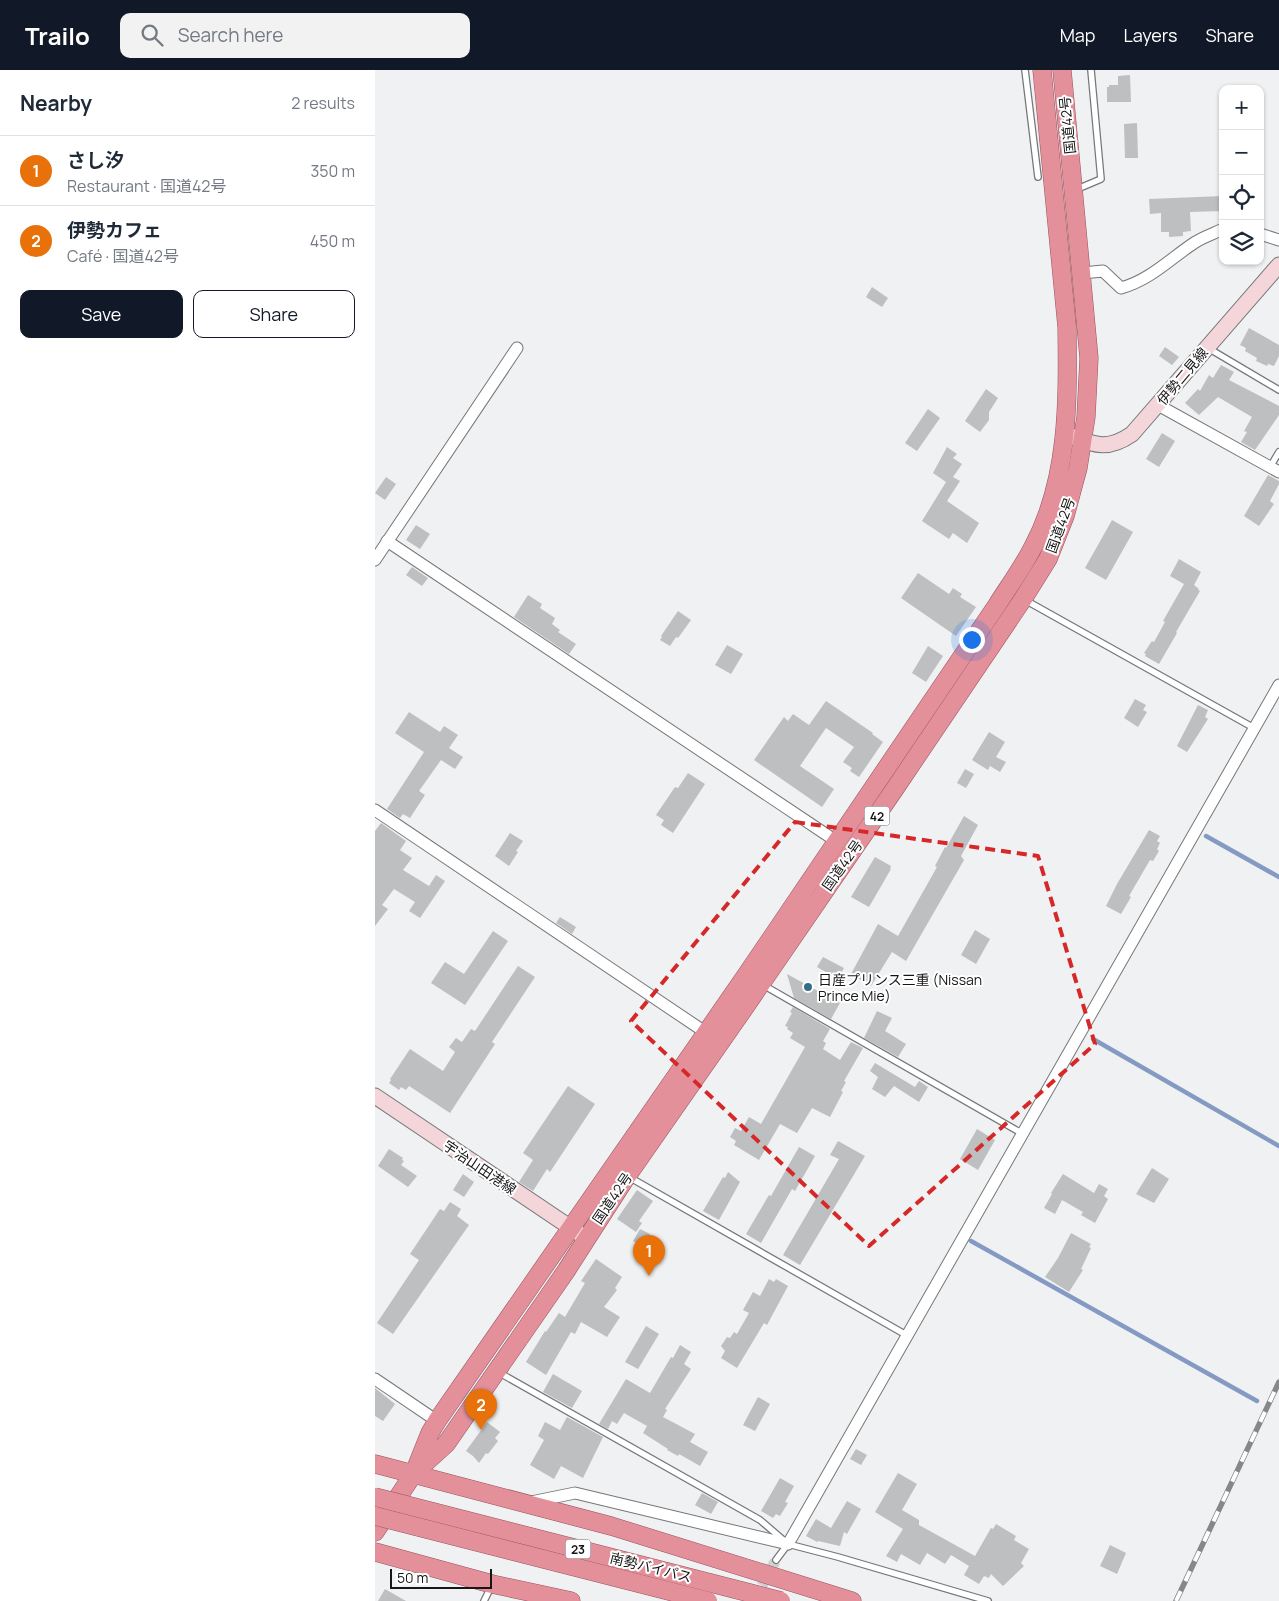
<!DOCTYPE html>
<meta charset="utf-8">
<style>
:root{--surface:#fff;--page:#f2f2f3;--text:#1f2937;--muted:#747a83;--line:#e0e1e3;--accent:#111827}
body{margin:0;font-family:Manrope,"Noto Sans JP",sans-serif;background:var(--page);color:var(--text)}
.controls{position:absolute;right:15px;top:15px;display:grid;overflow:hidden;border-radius:10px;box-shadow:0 1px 4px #0004}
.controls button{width:45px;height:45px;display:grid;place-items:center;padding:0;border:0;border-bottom:1px solid var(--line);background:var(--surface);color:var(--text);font:25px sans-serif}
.scale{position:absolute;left:15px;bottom:12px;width:102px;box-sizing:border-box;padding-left:5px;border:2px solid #161617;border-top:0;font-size:14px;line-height:18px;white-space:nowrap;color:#161617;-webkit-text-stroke:4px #fff;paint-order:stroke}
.you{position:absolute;left:596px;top:569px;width:18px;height:18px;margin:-12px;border:4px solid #fff;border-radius:50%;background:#1a73e8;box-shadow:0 0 0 8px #1a73e833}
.badge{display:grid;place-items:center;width:32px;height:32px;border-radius:50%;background:var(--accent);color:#fff;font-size:16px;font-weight:700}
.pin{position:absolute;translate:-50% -41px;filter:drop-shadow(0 1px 2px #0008)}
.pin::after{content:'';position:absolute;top:26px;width:18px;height:15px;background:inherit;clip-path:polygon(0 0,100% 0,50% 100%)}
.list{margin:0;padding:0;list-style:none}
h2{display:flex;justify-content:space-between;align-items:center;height:65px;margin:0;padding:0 20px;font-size:21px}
h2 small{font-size:16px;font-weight:400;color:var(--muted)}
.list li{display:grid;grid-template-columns:32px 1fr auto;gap:15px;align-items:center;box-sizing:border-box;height:70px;padding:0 20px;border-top:1px solid var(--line)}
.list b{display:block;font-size:19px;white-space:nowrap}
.list p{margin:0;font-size:16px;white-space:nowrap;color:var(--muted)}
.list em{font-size:16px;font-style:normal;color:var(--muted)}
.actions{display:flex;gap:10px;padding:15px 20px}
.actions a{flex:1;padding:11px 0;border:1px solid var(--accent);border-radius:10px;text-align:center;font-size:18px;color:var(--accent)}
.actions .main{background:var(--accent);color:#fff}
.icon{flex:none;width:28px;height:28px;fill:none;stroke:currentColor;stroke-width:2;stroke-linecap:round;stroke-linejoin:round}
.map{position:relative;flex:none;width:904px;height:1531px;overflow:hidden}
header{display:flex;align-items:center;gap:30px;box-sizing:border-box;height:70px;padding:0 25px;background:var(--accent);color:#fff}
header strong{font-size:24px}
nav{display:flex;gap:28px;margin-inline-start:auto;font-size:18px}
.search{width:350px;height:45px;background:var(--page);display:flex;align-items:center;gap:12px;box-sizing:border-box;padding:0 18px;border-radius:10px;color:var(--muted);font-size:19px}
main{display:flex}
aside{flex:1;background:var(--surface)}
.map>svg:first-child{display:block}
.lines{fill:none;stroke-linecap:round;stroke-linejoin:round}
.stream{stroke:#859ac3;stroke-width:4.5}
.building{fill:#bdbfc1}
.minor-tunnel{stroke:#ced0d2;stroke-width:11;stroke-dasharray:11 5.5;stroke-linecap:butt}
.service-casing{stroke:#757778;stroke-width:8}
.minor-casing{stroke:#757778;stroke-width:13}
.secondary-casing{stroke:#757778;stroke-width:17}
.trunk-casing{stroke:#97535d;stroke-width:19}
.service{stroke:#fff;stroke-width:5.5}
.minor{stroke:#fff;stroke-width:11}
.secondary{stroke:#f4d5da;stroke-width:15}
.trunk{stroke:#e3909b;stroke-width:18}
.rail-casing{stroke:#868788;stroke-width:5.5}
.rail{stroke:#fff;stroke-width:4;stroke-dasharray:11;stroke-linecap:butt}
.trunk-bridge-casing{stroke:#97535d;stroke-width:19;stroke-linecap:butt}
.trunk-bridge{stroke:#e3909b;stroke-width:18}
.marked{fill:none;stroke:#d62828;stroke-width:4;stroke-dasharray:10 6;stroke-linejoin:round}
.poi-dot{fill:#356e88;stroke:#fff;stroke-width:2}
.labels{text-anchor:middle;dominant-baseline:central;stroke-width:4;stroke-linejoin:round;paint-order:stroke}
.shield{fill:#fff;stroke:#5c5c5d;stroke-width:1}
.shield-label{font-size:12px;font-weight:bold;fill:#161617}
.street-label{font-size:14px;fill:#161617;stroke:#fff}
.poi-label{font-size:14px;fill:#161617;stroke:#fff;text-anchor:start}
</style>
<header>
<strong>Trailo</strong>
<div class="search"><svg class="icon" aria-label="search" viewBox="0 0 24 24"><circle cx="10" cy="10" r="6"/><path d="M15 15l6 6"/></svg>Search here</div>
<nav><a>Map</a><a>Layers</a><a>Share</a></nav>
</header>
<main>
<aside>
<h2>Nearby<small>2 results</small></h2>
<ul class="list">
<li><span class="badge" style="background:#e8710a">1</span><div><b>さし汐</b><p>Restaurant · 国道42号</p></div><em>350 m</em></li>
<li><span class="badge" style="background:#e8710a">2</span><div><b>伊勢カフェ</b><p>Café · 国道42号</p></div><em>450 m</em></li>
</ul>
<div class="actions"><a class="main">Save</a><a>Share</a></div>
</aside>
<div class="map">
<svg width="904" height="1531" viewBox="0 0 904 1531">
<rect width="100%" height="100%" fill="#eff1f3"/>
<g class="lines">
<!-- stream -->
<g class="stream">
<polyline points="831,766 904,807"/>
<polyline points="718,969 904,1076"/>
<polyline points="596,1171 882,1331"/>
</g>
</g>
<!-- building -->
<g class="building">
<polygon points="755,5 756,32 732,32 732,17 734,17 734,15 743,15 743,6"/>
<polygon points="762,53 763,88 750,88 749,54"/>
<polygon points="848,126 848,141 815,142 816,161 808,162 808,166 794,167 794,162 786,162 786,143 775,144 774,129"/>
<polygon points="497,217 513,228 507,237 491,227"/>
<polygon points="874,258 904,275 904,286 899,296 893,294 892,296 881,291 882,288 870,281 871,278 865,275"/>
<polygon points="790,277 804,287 797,295 784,286"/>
<polygon points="846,295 859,302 854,310 904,336 904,345 880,380 866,372 872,362 869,361 877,347 843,327 824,345 810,333 823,319 825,321 834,305 838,308"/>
<polygon points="611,319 623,328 614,342 614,350 605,362 590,351"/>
<polygon points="553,339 565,348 542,381 530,373"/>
<polygon points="787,363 800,371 784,397 771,389"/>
<polygon points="572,377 582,384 578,388 587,394 578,407 585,411 572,431 604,453 592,473 578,463 574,469 547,451 571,412 558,403"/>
<polygon points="893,405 904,411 904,414 895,431 899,434 884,456 869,446"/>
<polygon points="11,407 21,414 10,430 0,423"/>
<polygon points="737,450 758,462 731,510 710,498"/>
<polygon points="41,455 55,464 45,479 31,470"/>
<polygon points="804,489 826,502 819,515 824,519 823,520 825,521 801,562 802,563 784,594 770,586 771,584 769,583 777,571 779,572 790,552 788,551 809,514 795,506"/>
<polygon points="37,497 53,508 47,516 31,505"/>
<polygon points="543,503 574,524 578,518 587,524 585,527 601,537 581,566 526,528"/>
<polygon points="153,525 167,534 165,538 180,548 177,554 185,560 183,562 201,574 194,584 139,547"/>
<polygon points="303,541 316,550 303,568 301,567 295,576 285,570 287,567 286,566"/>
<polygon points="352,575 368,584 356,604 340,595"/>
<polygon points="553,576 568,586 551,612 537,603"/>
<polygon points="760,629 771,635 768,640 772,642 763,657 749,648"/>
<polygon points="451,631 498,663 497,664 508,672 484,707 475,701 477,698 468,692 479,677 451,658 425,696 459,719 447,737 379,690 409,647 413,651 418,644 434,655"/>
<polygon points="823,635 833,640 830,647 833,649 812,682 802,676"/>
<polygon points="34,642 65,662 69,656 83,665 74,678 88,687 80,699 66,690 44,721 50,725 35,748 28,744 25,748 12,739 49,682 20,663"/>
<polygon points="614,662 630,672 621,687 631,692 625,702 615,696 613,700 597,690"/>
<polygon points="590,699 599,704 591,718 582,713"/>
<polygon points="313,703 330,714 298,763 286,755 289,750 281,745 300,717 303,718"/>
<polygon points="589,746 603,755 586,786 589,790 531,891 517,882 496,916 476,904 503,854 523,866 562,797 560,796 570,777 571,778"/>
<polygon points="6,753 31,771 25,780 37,788 28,800 54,816 61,805 70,811 45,848 34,841 40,832 19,819 7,835 13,839 0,856 0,761"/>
<polygon points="774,760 785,766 782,771 785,773 782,779 784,781 778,791 775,790 754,826 756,827 746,844 731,836 742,814"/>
<polygon points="135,763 148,771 141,781 143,782 134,796 120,786"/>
<polygon points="500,787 516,796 515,799 516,799 494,837 476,827"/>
<polygon points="185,847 201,857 197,864 181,853"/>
<polygon points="600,860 615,869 601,894 586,885"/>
<polygon points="118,861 133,871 90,935 56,913 70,892 89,904"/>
<polygon points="448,887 469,898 463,909 442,897"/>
<polygon points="143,896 160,907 117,972 120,974 75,1043 34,1016 31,1020 26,1017 24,1020 14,1013 16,1010 15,1009 35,979 68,1001 80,982 74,977 81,968 87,972 96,959 100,961"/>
<polygon points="412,904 465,933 456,949 419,928"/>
<polygon points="418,937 455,959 448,971 451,973 448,979 465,990 476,972 488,978 469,1011 471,1012 466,1021 468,1022 455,1047 437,1038 422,1063 405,1054 384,1090 359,1075 361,1071 355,1067 360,1058 366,1061 374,1047 386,1054 430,977 415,968 418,963 412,959 413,957 410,956 417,943 415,942"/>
<polygon points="502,941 517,948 510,961 531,974 523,987 489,968"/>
<polygon points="500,993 540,1017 544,1011 553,1017 544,1032 519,1016 510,1027 497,1019 503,1007 495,1001"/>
<polygon points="193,1016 220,1034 175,1102 172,1099 158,1121 144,1112 158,1090 148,1083"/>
<polygon points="602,1059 620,1070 603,1100 585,1089"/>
<polygon points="463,1071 490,1086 425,1195 408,1185 464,1089 455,1085"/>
<polygon points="424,1077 440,1086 420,1121 417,1119 386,1173 371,1164 394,1125 396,1126"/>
<polygon points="14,1079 28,1088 27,1090 29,1091 26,1095 42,1106 33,1117 3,1096"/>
<polygon points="777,1098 794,1109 779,1133 761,1124"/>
<polygon points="353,1102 365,1112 344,1150 328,1141 348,1107 350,1108"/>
<polygon points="88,1104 99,1112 89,1127 78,1120"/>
<polygon points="688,1104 719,1123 724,1114 733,1119 729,1126 733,1129 720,1153 706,1145 708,1142 687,1130 680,1144 669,1138 677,1124 676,1123"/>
<polygon points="262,1120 278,1131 264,1151 267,1153 261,1162 242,1149"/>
<polygon points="75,1132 86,1139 82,1146 94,1155 18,1264 2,1253 44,1190 35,1184 65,1139 69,1141"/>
<polygon points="265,1159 275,1164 267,1176 258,1171"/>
<polygon points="696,1163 716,1174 714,1177 716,1178 706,1199 708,1200 694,1222 670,1207 683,1188"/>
<polygon points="221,1189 247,1207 240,1218 242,1220 229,1237 245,1247 232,1267 206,1252 200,1264 196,1262 171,1305 151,1292 170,1261 171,1262 184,1243 190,1247 210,1213 206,1211"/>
<polygon points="394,1209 399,1212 401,1209 413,1216 392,1255 389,1253 362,1298 346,1288 350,1281 346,1276 352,1267 355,1268 359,1262 362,1264 374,1243 368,1240 378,1222 385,1226"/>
<polygon points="271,1256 284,1264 263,1299 250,1292"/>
<polygon points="305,1275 316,1282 309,1294 316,1299 290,1339 292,1340 288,1347 320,1364 315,1372 333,1382 325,1396 304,1384 303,1386 292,1380 293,1379 268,1363 272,1356 249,1343 242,1354 237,1351 233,1359 224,1354 251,1309 275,1323 296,1287 298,1288"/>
<polygon points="178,1304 207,1321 197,1338 168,1322"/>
<polygon points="0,1318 20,1334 8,1351 0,1346"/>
<polygon points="383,1327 395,1334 380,1361 368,1355"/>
<polygon points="192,1347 228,1367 208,1408 186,1396 179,1409 155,1395 169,1370 163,1366 170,1352 185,1360"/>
<polygon points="112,1352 125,1362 120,1368 123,1371 113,1384 111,1383 104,1393 98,1386 91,1381"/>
<polygon points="481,1379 492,1385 486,1395 475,1389"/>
<polygon points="523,1403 542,1414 527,1440 544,1450 544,1455 600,1486 616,1458 618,1459 621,1454 641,1466 639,1470 654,1479 646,1493 649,1496 628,1516 616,1504 614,1508 609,1506 604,1514 589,1505 594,1496 576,1485 570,1494 552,1483 545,1495 526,1484 522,1492 511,1486 528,1459 500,1442"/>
<polygon points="405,1408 419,1416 410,1432 413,1433 405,1446 401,1444 398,1448 386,1441"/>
<polygon points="327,1423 343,1432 336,1444 320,1435"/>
<polygon points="472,1431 486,1439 472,1464 469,1462 465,1476 443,1471 442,1472 431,1466 441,1449 456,1458"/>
<polygon points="735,1475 751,1483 742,1504 725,1496"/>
<polygon points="10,1519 31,1531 3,1531"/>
</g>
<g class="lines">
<!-- minor-tunnel -->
<polyline class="minor-tunnel" points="379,1530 401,1490"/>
<defs>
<g id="service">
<polyline points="650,0 663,107"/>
<polyline points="700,120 726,109 716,0"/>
<polyline points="833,278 904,320"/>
<polyline points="895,397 904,382"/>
<polyline points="650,530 879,658"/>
<polyline points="388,915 648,1064"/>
<polyline points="254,1107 533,1266"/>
<polyline points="123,1302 385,1450 413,1474 463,1487 613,1531"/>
<polyline points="401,1490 413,1474"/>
<polyline points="109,1531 116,1517"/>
</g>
<g id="minor">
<polyline points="885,164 904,170"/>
<path d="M707,203L728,201L746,218C775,210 795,189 819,173C828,167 838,164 848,159"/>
<polyline points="783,335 904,402"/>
<polyline points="12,471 461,771"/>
<polyline points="0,490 142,278"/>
<polyline points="0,740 330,962"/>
<polyline points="0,1309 62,1351"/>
<polyline points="156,1432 200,1423 413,1474 904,615"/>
</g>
<g id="secondary">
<path d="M696,366C721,376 734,380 757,364L904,195"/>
<polyline points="0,1026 211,1168"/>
</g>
<g id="trunk">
<polyline points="0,1394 236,1456 477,1531"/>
<path d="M41,1398L55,1363L62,1351L372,904L622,535C634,516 648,497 658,477C694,410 693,331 692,257L667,0"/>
<polyline points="0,1462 39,1403 71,1374 191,1201 252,1106 368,940 519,720 648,529 673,489 690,446 703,398 711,347 714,288 687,0"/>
<polyline points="0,1482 117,1514 196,1531"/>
</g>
</defs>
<!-- service casing -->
<use href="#service" class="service-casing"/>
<!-- minor casing -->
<use href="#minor" class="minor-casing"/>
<!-- secondary casing -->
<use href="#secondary" class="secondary-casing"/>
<!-- trunk casing -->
<use href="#trunk" class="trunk-casing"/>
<!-- service -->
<use href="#service" class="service"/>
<!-- minor -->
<use href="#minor" class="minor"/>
<!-- secondary -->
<use href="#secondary" class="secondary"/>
<!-- trunk -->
<use href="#trunk" class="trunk"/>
<defs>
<polyline id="rail" points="801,1531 904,1312"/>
</defs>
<!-- rail casing -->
<use href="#rail" class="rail-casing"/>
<!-- rail -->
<use href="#rail" class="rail"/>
<defs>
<g id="trunk-bridge">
<polyline points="0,1427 406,1531"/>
<polyline points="0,1446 333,1531"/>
</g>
</defs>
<!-- trunk-bridge casing -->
<use href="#trunk-bridge" class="trunk-bridge-casing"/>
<!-- trunk-bridge -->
<use href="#trunk-bridge" class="trunk-bridge"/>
</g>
<!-- marked area -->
<path class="marked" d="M420,752L663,786L720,974L494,1176L256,951Z"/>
<!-- markers -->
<circle class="poi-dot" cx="433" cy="917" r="5"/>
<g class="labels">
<!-- shield labels -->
<g class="shield">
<rect x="489.5" y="736.5" width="25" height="19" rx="4"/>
<rect x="190.5" y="1469.5" width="25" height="19" rx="4"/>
</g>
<g class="shield-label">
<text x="502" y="746">42</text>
<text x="203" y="1479">23</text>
</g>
<!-- street labels -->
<g class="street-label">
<text transform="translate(692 55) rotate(-96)">国道42号</text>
<text transform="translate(807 306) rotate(-50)">伊勢二見線</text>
<text transform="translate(685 455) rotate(-70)">国道42号</text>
<text transform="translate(467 795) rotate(-55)">国道42号</text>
<text transform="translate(105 1097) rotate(34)">宇治山田港線</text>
<text transform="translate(237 1128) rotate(-56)">国道42号</text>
<text transform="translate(276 1497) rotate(14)">南勢バイパス</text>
</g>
<!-- poi labels -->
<g class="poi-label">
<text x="443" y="909">日産プリンス三重 (Nissan<tspan x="443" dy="16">Prince Mie)</tspan></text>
</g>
</g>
</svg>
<div class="controls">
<button>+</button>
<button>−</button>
<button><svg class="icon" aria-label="locate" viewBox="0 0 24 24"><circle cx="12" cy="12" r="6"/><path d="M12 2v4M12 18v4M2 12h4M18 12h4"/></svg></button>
<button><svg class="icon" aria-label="layers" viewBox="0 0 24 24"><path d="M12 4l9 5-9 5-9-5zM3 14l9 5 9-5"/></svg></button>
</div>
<div class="scale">50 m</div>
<div class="you"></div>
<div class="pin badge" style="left:274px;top:1206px;background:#e8710a">1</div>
<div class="pin badge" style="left:106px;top:1360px;background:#e8710a">2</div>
</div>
</main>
